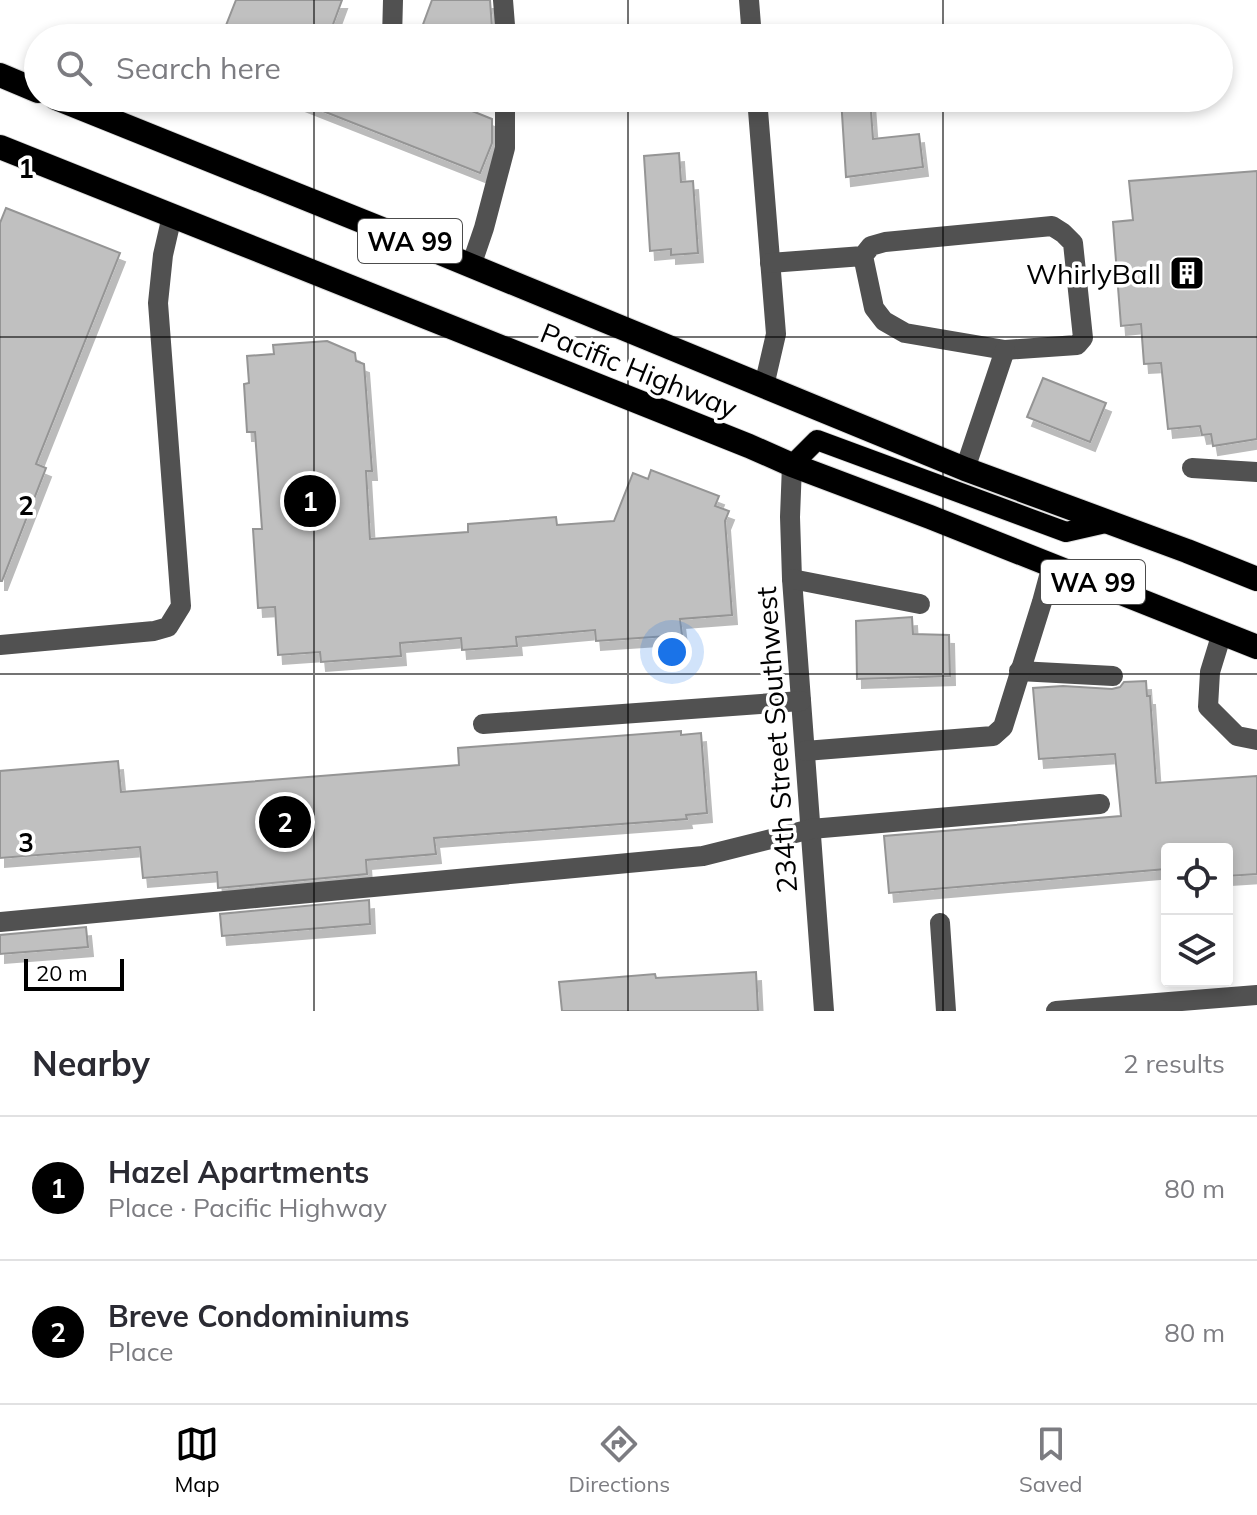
<!DOCTYPE html>
<meta charset="utf-8">
<style>
:root{--surface:#fff;--page:#f7f7f7;--text:#2b2b33;--muted:#7c7c81;--line:#e1e1e2;--accent:#000}
body{margin:0;font-family:Mulish,sans-serif;background:var(--page);color:var(--text)}
.controls{position:absolute;right:24px;bottom:24px;display:grid;overflow:hidden;border-radius:8px;box-shadow:0 4px 12px #0003}
.controls button{width:72px;height:72px;display:grid;place-items:center;padding:0;border:0;border-bottom:2px solid var(--line);background:var(--surface);color:var(--text);font:40px sans-serif}
.scale{position:absolute;left:24px;bottom:20px;width:100px;box-sizing:border-box;padding-left:8px;border:4px solid #000;border-top:0;font-size:22px;line-height:28px;white-space:nowrap;color:#000;-webkit-text-stroke:6px #fff;paint-order:stroke}
.you{position:absolute;left:672px;top:652px;width:28px;height:28px;margin:-20px;border:6px solid #fff;border-radius:50%;background:#1a73e8;box-shadow:0 0 0 12px #1a73e833}
.badge{display:grid;place-items:center;width:52px;height:52px;border-radius:50%;background:var(--accent);color:#fff;font-size:26px;font-weight:700}
.pin{position:absolute;translate:-50% -50%;border:4px solid #fff;box-shadow:0 2px 8px #0006}
.list{margin:0;padding:0;list-style:none}
h2{display:flex;justify-content:space-between;align-items:center;height:104px;margin:0;padding:0 32px;font-size:34px}
h2 small{font-size:26px;font-weight:400;color:var(--muted)}
.list li{display:grid;grid-template-columns:52px 1fr auto;gap:24px;align-items:center;box-sizing:border-box;height:144px;padding:0 32px;border-top:2px solid var(--line)}
.list b{display:block;font-size:30px;white-space:nowrap}
.list p{margin:0;font-size:26px;white-space:nowrap;color:var(--muted)}
.list em{font-size:26px;font-style:normal;color:var(--muted)}
.icon{flex:none;width:44px;height:44px;fill:none;stroke:currentColor;stroke-width:2;stroke-linecap:round;stroke-linejoin:round}
.map{position:relative;flex:none;width:1257px;height:1011px;overflow:hidden}
.search{position:absolute;background:var(--surface);box-shadow:0 4px 12px #0003;left:24px;right:24px;top:24px;height:88px;display:flex;align-items:center;gap:20px;box-sizing:border-box;padding:0 28px;border-radius:44px;color:var(--muted);font-size:30px}
.sheet{height:392px;background:var(--surface)}
nav{display:flex;justify-content:space-around;align-items:center;box-sizing:border-box;height:112px;border-top:2px solid var(--line);background:var(--surface);font-size:22px;color:var(--muted)}
nav a{display:grid;justify-items:center;gap:4px}
nav .on{color:var(--accent)}
.map>svg:first-child{display:block}
.building{fill:#c0c0c0;stroke:#959595;stroke-width:2;filter:url(#shadow)}
.lines{fill:none;stroke-linecap:round;stroke-linejoin:round}
.major-casing{stroke:#dbdbdb;stroke-width:22}
.highway-casing{stroke:#dbdbdb;stroke-width:26}
.minor{stroke:#515151;stroke-width:20}
.major{stroke:#000;stroke-width:20}
.highway{stroke:#000;stroke-width:24}
.grid{fill:none;stroke:#000;stroke-width:2;stroke-opacity:0.55}
.labels{text-anchor:middle;dominant-baseline:central;stroke-width:7;stroke-linejoin:round;paint-order:stroke}
.shield{fill:#fff;stroke:#4c4c4c;stroke-width:2}
.shield-label{font-size:26px;font-weight:bold;fill:#000}
.poi-label{font-size:28px;fill:#000;stroke:#fff;text-anchor:end}
.street-label{font-size:28px;fill:#000;stroke:#fff}
.grid-label{font-size:26px;text-anchor:middle;font-weight:bold;fill:#000;stroke:#fff;stroke-width:7;stroke-linejoin:round;paint-order:stroke}
</style>
<div class="map">
<svg width="1257" height="1011" viewBox="0 0 1257 1011">
<defs>
<filter id="shadow"><feDropShadow dx="5" dy="9" stdDeviation="0" flood-color="#0004"/></filter>
</defs>
<rect width="100%" height="100%" fill="#fff"/>
<!-- building -->
<g class="building">
<polygon points="236,0 342,0 328,38 221,38"/>
<polygon points="432,0 490,0 492,28 489,38 418,38"/>
<polygon points="295,98 440,98 492,119 492,143 480,173 295,100"/>
<polygon points="841,98 870,98 873,139 919,134 923,167 846,177"/>
<polygon points="679,153 681,182 693,181 698,253 671,255 671,249 650,251 644,156"/>
<polygon points="1257,171 1257,439 1213,446 1211,434 1202,435 1200,426 1168,429 1161,363 1144,364 1141,324 1121,326 1113,222 1133,220 1129,181"/>
<polygon points="6,208 120,253 36,464 46,468 2,581 0,581 0,223"/>
<polygon points="327,341 355,353 356,361 364,364 372,471 366,471 370,539 468,532 468,524 556,517 557,525 614,521 633,473 648,479 651,470 719,496 715,506 729,511 725,521 732,615 680,619 682,635 596,641 595,630 516,637 517,646 462,650 461,638 400,643 401,656 321,662 320,652 278,655 275,607 258,608 253,529 262,529 255,432 247,432 244,384 249,383 247,356 274,354 273,345"/>
<polygon points="1043,378 1106,403 1090,442 1027,417"/>
<polygon points="912,617 913,634 949,635 950,676 857,679 856,621"/>
<polygon points="1146,681 1147,696 1150,696 1156,783 1257,776 1257,874 1227,876 1227,849 1164,849 1166,869 889,893 884,836 1121,816 1115,754 1039,759 1033,688 1063,686 1112,689 1120,687 1124,682"/>
<polygon points="681,731 681,735 701,733 707,813 686,815 687,819 434,838 436,854 366,860 367,874 218,888 217,872 143,878 140,847 0,858 0,771 118,761 121,792 459,765 458,748"/>
<polygon points="369,900 370,924 222,936 220,914"/>
<polygon points="86,927 88,947 0,954 0,935"/>
<polygon points="756,972 758,1011 562,1011 559,982 655,974 656,978"/>
</g>
<g class="lines">
<defs>
<polyline id="major" points="792,465 817,440 1066,532 1110,522"/>
<g id="highway">
<polyline points="0,75 38,91"/>
<polyline points="56,98 399,236 965,469 1187,551 1257,579"/>
<polyline points="0,147 749,446 792,465 930,517 1257,647"/>
</g>
</defs>
<!-- major casing -->
<use href="#major" class="major-casing"/>
<!-- highway casing -->
<use href="#highway" class="highway-casing"/>
<!-- minor -->
<g class="minor">
<polyline points="503,0 506,38"/>
<polyline points="749,0 752,38"/>
<polyline points="392,38 393,0"/>
<polyline points="757,98 776,334 764,386"/>
<polyline points="770,263 863,256 874,308 884,321 905,333 1005,350 1077,345 1083,338 1073,243 1063,233 1052,226 885,242 871,246 863,256"/>
<polyline points="471,266 484,228 505,148 505,98"/>
<polyline points="792,465 790,517 792,579 824,1011"/>
<polyline points="1192,468 1257,472"/>
<polyline points="965,469 1005,350"/>
<polyline points="792,579 920,604"/>
<polyline points="1222,633 1210,672 1208,707 1237,736 1257,740"/>
<polyline points="0,645 154,631 168,627 181,606 158,303 163,255 172,216"/>
<polyline points="1019,671 1113,676"/>
<polyline points="483,724 801,701"/>
<polyline points="805,751 993,736 1003,727 1042,602 1052,565"/>
<polyline points="0,922 703,856 811,829 1100,804"/>
<polyline points="940,923 946,1011"/>
<polyline points="1056,1011 1257,995"/>
</g>
<!-- major -->
<use href="#major" class="major"/>
<!-- highway -->
<use href="#highway" class="highway"/>
</g>
<!-- grid -->
<path class="grid" d="M314,0V38M628,0V38M943,0V38M314,98V1011M628,98V1011M943,98V1011M0,337H1257M0,674H1257"/>
<!-- icons -->
<defs>
<symbol id="building-square" viewBox="-11 -11 22 22"><rect x="-9" y="-9" width="18" height="18" rx="4" fill="#000" stroke="#fff"/><path d="M-4-6H4V6H1V3H-1V6H-4ZM-2.5-4.3h1.7v1.8h-1.7ZM.8-4.3h1.7v1.8H.8ZM-2.5-1h1.7V.8h-1.7ZM.8-1h1.7V.8H.8Z" fill="#fff"/></symbol>
</defs>
<g fill-rule="evenodd">
<use href="#building-square" x="1167" y="253" width="40" height="40"/>
</g>
<g class="labels">
<!-- shield labels -->
<g class="shield">
<rect x="358" y="219" width="104" height="44" rx="6"/>
<rect x="1041" y="560" width="104" height="44" rx="6"/>
</g>
<g class="shield-label">
<text x="410" y="241">WA 99</text>
<text x="1093" y="582">WA 99</text>
</g>
<!-- poi labels -->
<g class="poi-label">
<text x="1161" y="273">WhirlyBall</text>
</g>
<!-- street labels -->
<g class="street-label">
<text transform="translate(639 370) rotate(22)">Pacific Highway</text>
<text transform="translate(776 740) rotate(-94)">234th Street Southwest</text>
</g>
</g>
<g class="grid-label">
<text x="26" y="178">1</text>
<text x="26" y="515">2</text>
<text x="26" y="852">3</text>
</g>
</svg>
<div class="controls">
<button><svg class="icon" aria-label="locate" viewBox="0 0 24 24"><circle cx="12" cy="12" r="6"/><path d="M12 2v4M12 18v4M2 12h4M18 12h4"/></svg></button>
<button><svg class="icon" aria-label="layers" viewBox="0 0 24 24"><path d="M12 4l9 5-9 5-9-5zM3 14l9 5 9-5"/></svg></button>
</div>
<div class="scale">20 m</div>
<div class="you"></div>
<div class="pin badge" style="left:310px;top:501px">1</div>
<div class="pin badge" style="left:285px;top:822px">2</div>
<div class="search"><svg class="icon" aria-label="search" viewBox="0 0 24 24"><circle cx="10" cy="10" r="6"/><path d="M15 15l6 6"/></svg>Search here</div>
</div>
<section class="sheet">
<h2>Nearby<small>2 results</small></h2>
<ul class="list">
<li><span class="badge">1</span><div><b>Hazel Apartments</b><p>Place · Pacific Highway</p></div><em>80 m</em></li>
<li><span class="badge">2</span><div><b>Breve Condominiums</b><p>Place</p></div><em>80 m</em></li>
</ul>
</section>
<nav>
<a class="on"><svg class="icon" aria-label="map" viewBox="0 0 24 24"><path d="M3 6l6-2 6 2 6-2v14l-6 2-6-2-6 2zM9 4v14M15 6v14"/></svg>Map</a>
<a><svg class="icon" aria-label="directions" viewBox="0 0 24 24"><path d="M12 3l9 9-9 9-9-9zM9 14v-3h6M13 9l2 2-2 2"/></svg>Directions</a>
<a><svg class="icon" aria-label="saved" viewBox="0 0 24 24"><path d="M7 4h10v16l-5-4-5 4z"/></svg>Saved</a>
</nav>
